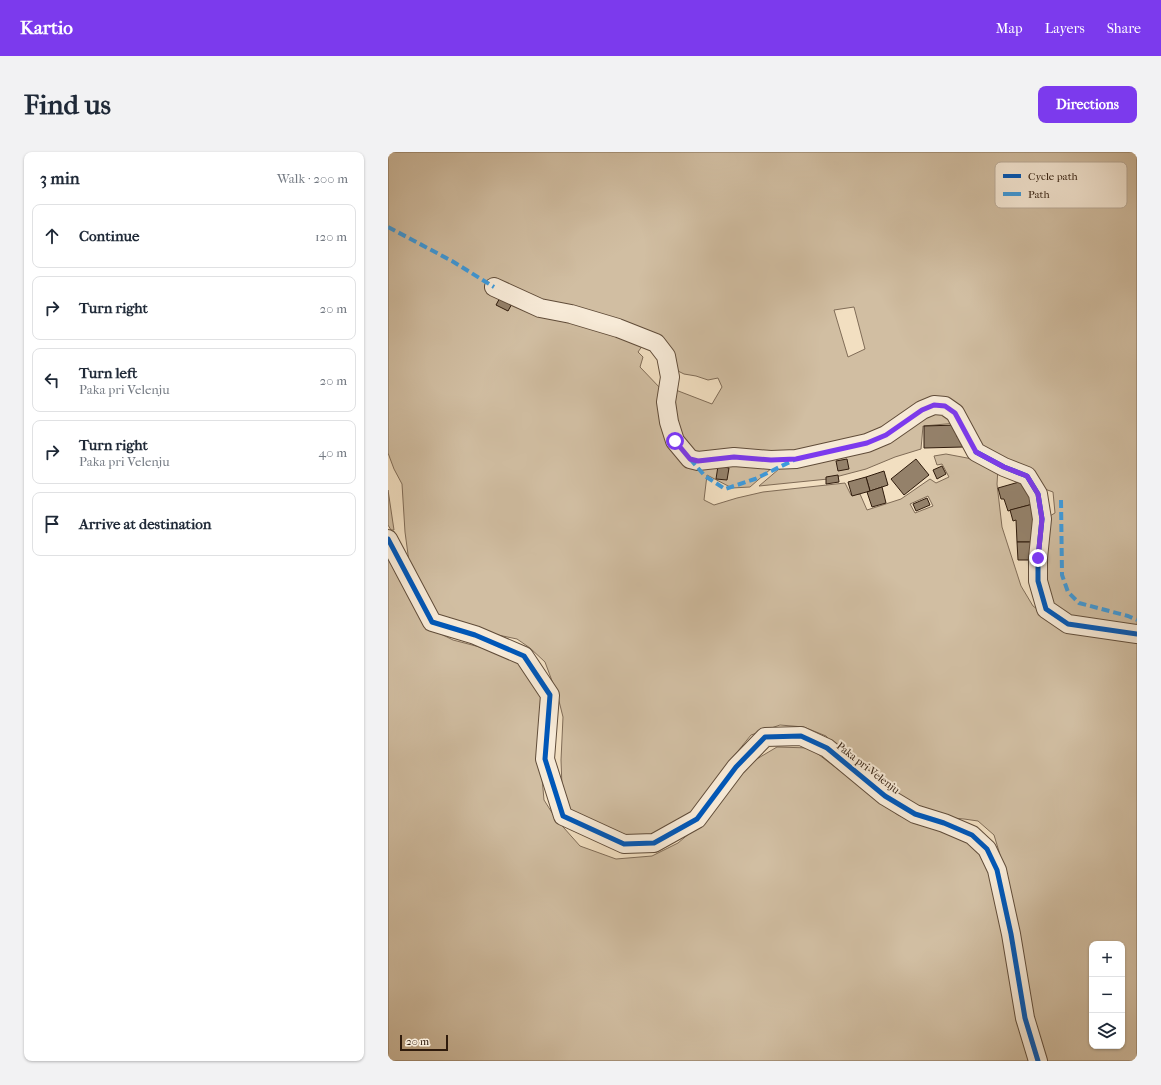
<!DOCTYPE html>
<meta charset="utf-8">
<style>
:root{--surface:#fff;--page:#f2f2f3;--text:#1f2937;--muted:#747a83;--line:#e0e1e3;--accent:#7c3aed}
body{margin:0;font-family:"IM FELL French Canon",serif;background:var(--page);color:var(--text)}
.controls{position:absolute;right:12px;bottom:12px;display:grid;overflow:hidden;border-radius:8px;box-shadow:0 1px 3px #0004}
.controls button{width:36px;height:36px;display:grid;place-items:center;padding:0;border:0;border-bottom:1px solid var(--line);background:var(--surface);color:var(--text);font:20px sans-serif}
.scale{position:absolute;left:12px;bottom:10px;width:48px;box-sizing:border-box;padding-left:4px;border:2px solid #2f1b0c;border-top:0;font-size:11px;line-height:14px;white-space:nowrap;color:#2f1b0c;-webkit-text-stroke:3px #f7ead7;paint-order:stroke}
.stop{position:absolute;width:12px;height:12px;margin:-9px;border:3px solid #7c3aed;border-radius:50%;background:#fff}
.stop.end{background:#7c3aed;border-color:#fff;box-shadow:0 1px 4px #0008}
.list{margin:0;padding:0;list-style:none}
h2{display:flex;justify-content:space-between;align-items:center;height:52px;margin:0;padding:0 16px;font-size:17px}
h2 small{font-size:13px;font-weight:400;color:var(--muted)}
.list li{display:grid;grid-template-columns:26px 1fr auto;gap:12px;align-items:center;box-sizing:border-box;height:64px;margin:0 8px 8px;padding:0 8px;border:1px solid var(--line);border-radius:8px}
.list b{display:block;font-size:15px;white-space:nowrap}
.list p{margin:0;font-size:13px;white-space:nowrap;color:var(--muted)}
.list em{font-size:13px;font-style:normal;color:var(--muted)}
.icon{flex:none;width:22px;height:22px;fill:none;stroke:currentColor;stroke-width:2;stroke-linecap:round;stroke-linejoin:round}
.map{position:relative;flex:none;width:749px;height:909px;overflow:hidden;border-radius:8px}
header{display:flex;align-items:center;gap:24px;box-sizing:border-box;height:56px;padding:0 20px;background:var(--accent);color:#fff}
header strong{font-size:19px}
nav{display:flex;gap:22px;margin-inline-start:auto;font-size:14px}
.intro{display:flex;align-items:center;justify-content:space-between;box-sizing:border-box;height:96px;padding:0 24px}
h1{margin:0;font-size:28px}
.button{padding:10px 18px;border-radius:8px;background:var(--accent);color:#fff;font-size:14px;font-weight:700}
main{display:flex;gap:24px;padding:0 24px}
aside{flex:1;background:var(--surface);border-radius:8px;box-shadow:0 1px 3px #0004}
.map>svg:first-child{display:block}
.green{fill:#d1bea2;stroke:#806c57;fill-rule:evenodd}
.building{fill:#94816a;stroke:#2f1b0c}
.lines{fill:none;stroke-linecap:round;stroke-linejoin:round}
.minor-casing{stroke:#604c39;stroke-width:20}
.minor{stroke:#f7ead7;stroke-width:18}
.quiet{stroke:#3d9bde;stroke-width:4;stroke-dasharray:8 4;stroke-linecap:butt}
.cycleway-casing{stroke:#f7ead7;stroke-width:8}
.cycleway{stroke:#0057b8;stroke-width:5}
.route{stroke:#7c3aed;stroke-width:5}
.labels{text-anchor:middle;dominant-baseline:central;stroke-width:4;stroke-linejoin:round;paint-order:stroke}
.street-label{font-size:11px;fill:#2f1b0c;stroke:#f7ead7}
.key{fill:#f7ead7;stroke:#bbac9a;stroke-width:1}
.key-label{font-size:11px;fill:#2f1b0c}
</style>
<header>
<strong>Kartio</strong>
<nav><a>Map</a><a>Layers</a><a>Share</a></nav>
</header>
<div class="intro"><h1>Find us</h1><a class="button">Directions</a></div>
<main>
<aside>
<h2>3 min<small>Walk · 200 m</small></h2>
<ul class="list">
<li><svg class="icon" aria-label="ahead" viewBox="0 0 24 24"><path d="M12 20V5M6 11l6-6 6 6"/></svg><div><b>Continue</b></div><em>120 m</em></li>
<li><svg class="icon" aria-label="right" viewBox="0 0 24 24"><path d="M7 20v-9h11M14 6l5 5-5 5"/></svg><div><b>Turn right</b></div><em>20 m</em></li>
<li><svg class="icon" aria-label="left" viewBox="0 0 24 24"><path d="M17 20v-9H6M10 6l-5 5 5 5"/></svg><div><b>Turn left</b><p>Paka pri Velenju</p></div><em>20 m</em></li>
<li><svg class="icon" aria-label="right" viewBox="0 0 24 24"><path d="M7 20v-9h11M14 6l5 5-5 5"/></svg><div><b>Turn right</b><p>Paka pri Velenju</p></div><em>40 m</em></li>
<li><svg class="icon" aria-label="arrive" viewBox="0 0 24 24"><path d="M6 21V4h12l-3 4 3 4H6"/></svg><div><b>Arrive at destination</b></div></li>
</ul>
</aside>
<div class="map">
<svg width="749" height="909" viewBox="0 0 749 909">
<rect width="100%" height="100%" fill="#f2dfc1"/>
<filter id="stains"><feTurbulence type="fractalNoise" baseFrequency=".005" numOctaves="4"/><feColorMatrix values="0 0 0 0 .2 0 0 0 0 .09 0 0 0 0 .02 0 0 0 .5 -.17"/></filter>
<radialGradient id="worn" r=".72"><stop offset=".6" stop-color="#630" stop-opacity="0"/><stop offset="1" stop-color="#630" stop-opacity=".3"/></radialGradient>
<!-- green -->
<g class="green">
<path d="M0,0H749V477L686,468L658,448L660,365L667,361L665,340L654,336L594,300L560,252L496,283L385,315L362,335L344,336L319,323L316,348L326,353L349,346L375,340L457,331L463,343L472,342L479,358L513,347L542,327L548,331L561,325L554,312L549,313L546,304L558,302L595,309L610,316L609,332L614,375L633,434L645,454L674,475L749,488V909H658L648,881L616,716L606,683L590,669L576,667L542,664L480,628L438,584L416,575L392,573L363,583L346,604L326,632L309,661L258,686L232,688L195,670L177,652L174,635L173,608L175,565L170,545L157,510L142,496L129,487L91,479L43,460L21,410L17,380L14,332L6,317L0,301ZM466,155L477,197L460,205L446,158ZM261,184L288,218L296,222L308,224L320,228L330,226L334,235L324,252L280,235L273,237L252,215L255,205L250,200ZM540,344L545,354L527,361L522,352ZM704,792H734V894H704Z"/>
<polygon points="549,257 569,271 535,274 533,297 507,305 478,317 440,327 371,334 391,317 400,312"/>
<polygon points="0,338 6,378 3,378 0,373"/>
<polygon points="0,401 49,480 65,488 126,504 151,535 154,556 154,626 156,648 168,667 192,694 228,707 264,704 290,691 323,663 362,611 389,595 422,596 510,663 540,675 574,683 592,698 602,717 641,909 0,909"/>
</g>
<!-- building -->
<g class="building">
<polygon points="114,142 126,148 120,159 108,153"/>
<polygon points="569,273 569,285 575,285 575,295 536,296 536,274"/>
<polygon points="459,307 461,317 450,319 448,309"/>
<polygon points="528,307 541,323 516,343 503,327"/>
<polygon points="330,314 341,316 339,328 328,327"/>
<polygon points="554,314 558,322 549,327 545,318"/>
<polygon points="496,319 500,333 482,339 478,325"/>
<polygon points="450,323 451,330 438,332 438,325"/>
<polygon points="478,325 482,339 464,344 460,330"/>
<polygon points="638,328 645,352 620,359 616,347 613,347 610,336"/>
<polygon points="494,335 498,351 484,355 479,340"/>
<polygon points="539,346 542,353 528,359 525,352"/>
<polygon points="645,352 646,390 629,390 628,368 625,369 622,358"/>
<polygon points="629,390 646,390 647,408 630,408"/>
</g>
<g class="lines">
<defs>
<g id="minor">
<polyline points="106,135 152,156 183,162 230,176 268,191 278,204 282,225 278,250 281,270 287,289 302,307 310,309 346,305 383,308 408,307 479,291 498,283 534,258 546,253 557,254 567,261 588,300 616,315 639,324 650,342 654,367 650,406 650,429 658,457 680,472 749,482"/>
<polyline points="0,387 44,470 87,483 136,504 162,543 157,607 175,664 236,692 266,691 309,667 348,615 377,585 413,584 439,596 497,644 527,662 556,671 584,683 599,697 609,718 623,782 637,866 650,909"/>
</g>
</defs>
<!-- minor casing -->
<use href="#minor" class="minor-casing"/>
<!-- minor -->
<use href="#minor" class="minor"/>
<!-- quiet -->
<g class="quiet">
<polyline points="0,75 64,109 106,135"/>
<polyline points="302,307 317,324 337,337 367,327 408,307"/>
<polyline points="673,348 674,423 680,440 691,451 740,464 749,468"/>
</g>
<defs>
<g id="cycleway">
<polyline points="588,300 616,315 639,324 650,342 654,367 650,406 650,429 658,457 680,472 749,482"/>
<polyline points="0,387 44,470 87,483 136,504 162,543 157,607 175,664 236,692 266,691 309,667 348,615 377,585 413,584 439,596 497,644 527,662 556,671 584,683 599,697 609,718 623,782 637,866 650,909"/>
</g>
</defs>
<!-- cycleway casing -->
<use href="#cycleway" class="cycleway-casing"/>
<!-- cycleway -->
<use href="#cycleway" class="cycleway"/>
</g>
<g class="lines">
<!-- route -->
<polyline class="route" points="287,289 302,307 310,309 346,305 383,308 408,307 479,291 498,283 534,258 546,253 557,254 567,261 588,300 616,315 639,324 650,342 654,367 650,406"/>
</g>
<g class="labels">
<!-- street labels -->
<g class="street-label">
<text transform="translate(480 616) rotate(38)">Paka pri Velenju</text>
</g>
</g>
<!-- legend -->
<rect x="607" y="10" width="132" height="46" rx="6" class="key"/>
<rect x="615" y="22" width="18" height="4" fill="#0057b8"/>
<rect x="615" y="40" width="18" height="4" fill="#3d9bde"/>
<g class="key-label">
<text x="640" y="28">Cycle path</text>
<text x="640" y="46">Path</text>
</g>
<rect width="100%" height="100%" filter="url(#stains)"/>
<rect width="100%" height="100%" fill="url(#worn)"/>
</svg>
<div class="controls">
<button>+</button>
<button>−</button>
<button><svg class="icon" aria-label="layers" viewBox="0 0 24 24"><path d="M12 4l9 5-9 5-9-5zM3 14l9 5 9-5"/></svg></button>
</div>
<div class="scale">20 m</div>
<div class="stop" style="left:287px;top:289px"></div>
<div class="stop end" style="left:650px;top:406px"></div>
</div>
</main>
